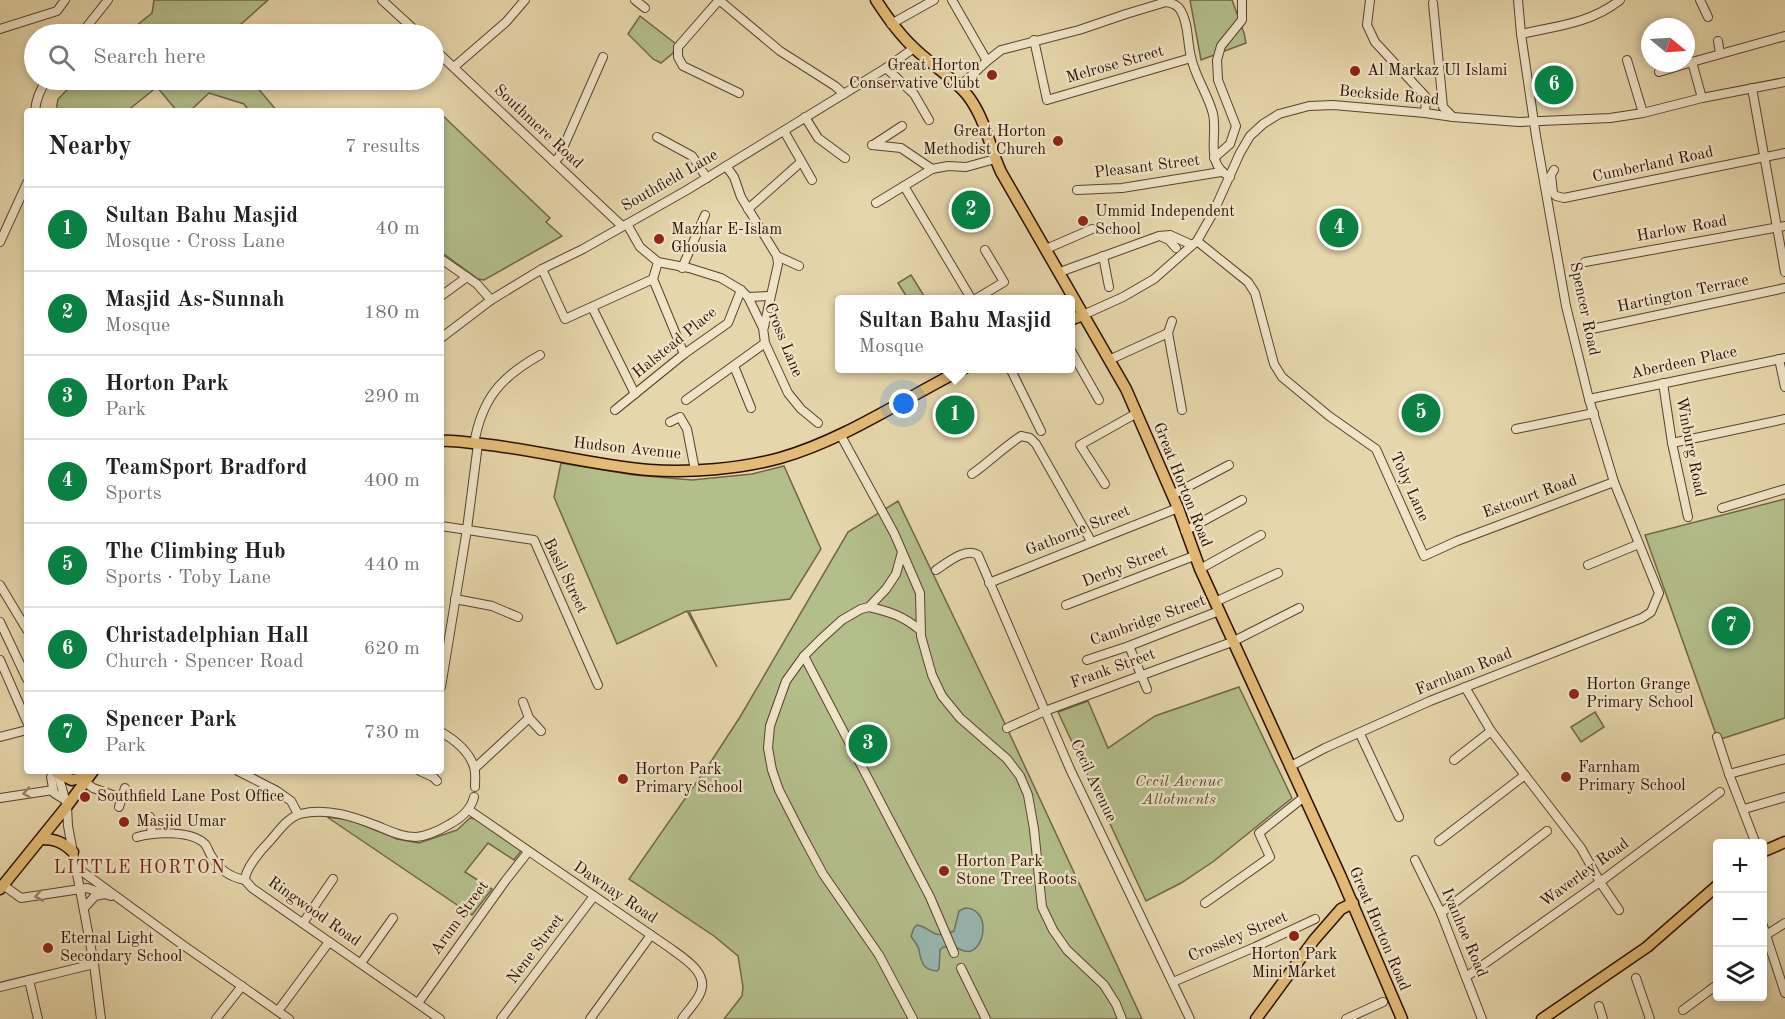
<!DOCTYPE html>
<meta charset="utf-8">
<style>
:root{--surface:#fff;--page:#f2f2f2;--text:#222;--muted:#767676;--line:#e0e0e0;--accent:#0b8043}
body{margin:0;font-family:"Old Standard TT",serif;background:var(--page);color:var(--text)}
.controls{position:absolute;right:18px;bottom:18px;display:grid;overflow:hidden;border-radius:6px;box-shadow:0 3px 9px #0003}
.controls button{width:54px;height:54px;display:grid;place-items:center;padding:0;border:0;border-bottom:2px solid var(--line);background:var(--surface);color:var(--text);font:30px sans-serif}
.compass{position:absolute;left:1641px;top:18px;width:54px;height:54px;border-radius:50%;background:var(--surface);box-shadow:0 3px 9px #0003;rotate:108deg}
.you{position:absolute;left:904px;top:404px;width:21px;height:21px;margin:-15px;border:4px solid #fff;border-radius:50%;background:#1a73e8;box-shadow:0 0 0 9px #1a73e833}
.badge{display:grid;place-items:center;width:39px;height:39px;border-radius:50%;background:var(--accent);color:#fff;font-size:20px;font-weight:700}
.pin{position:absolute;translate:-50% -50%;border:3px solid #fff;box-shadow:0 2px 6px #0006}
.popup{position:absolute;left:835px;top:295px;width:240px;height:78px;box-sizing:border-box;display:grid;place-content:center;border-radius:6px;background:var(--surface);filter:drop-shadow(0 2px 4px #0005);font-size:20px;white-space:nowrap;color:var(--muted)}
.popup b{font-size:22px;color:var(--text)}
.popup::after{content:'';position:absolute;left:50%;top:100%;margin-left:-12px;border:12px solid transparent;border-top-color:var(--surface)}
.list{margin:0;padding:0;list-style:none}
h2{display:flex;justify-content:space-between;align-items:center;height:78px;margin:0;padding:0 24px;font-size:26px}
h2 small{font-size:20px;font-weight:400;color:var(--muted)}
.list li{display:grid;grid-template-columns:39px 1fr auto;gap:18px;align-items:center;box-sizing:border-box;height:84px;padding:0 24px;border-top:2px solid var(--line)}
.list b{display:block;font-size:22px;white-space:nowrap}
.list p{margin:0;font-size:20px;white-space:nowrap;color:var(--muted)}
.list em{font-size:20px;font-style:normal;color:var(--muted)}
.icon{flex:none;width:33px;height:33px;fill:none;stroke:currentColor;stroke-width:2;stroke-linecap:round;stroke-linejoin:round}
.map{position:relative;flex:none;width:1785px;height:1019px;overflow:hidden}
.search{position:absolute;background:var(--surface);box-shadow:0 3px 9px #0003;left:24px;top:24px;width:420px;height:66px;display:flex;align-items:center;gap:15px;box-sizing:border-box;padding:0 21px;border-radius:33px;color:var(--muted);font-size:22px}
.panel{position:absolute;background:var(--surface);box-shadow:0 3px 9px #0003;left:24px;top:108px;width:420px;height:666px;border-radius:6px}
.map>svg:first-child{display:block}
.green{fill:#b3be8b;stroke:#706646;stroke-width:1.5}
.water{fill:#98b7b1;stroke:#6d736b;stroke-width:1.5}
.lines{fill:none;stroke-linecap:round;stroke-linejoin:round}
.minor-casing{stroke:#5a402c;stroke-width:10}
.major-casing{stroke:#2c0e02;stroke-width:13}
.minor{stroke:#efe4c8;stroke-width:8}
.major{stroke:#e3bb76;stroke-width:10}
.oneway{stroke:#97846f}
.poi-dot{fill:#8f2418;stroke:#efe4c8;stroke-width:2}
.labels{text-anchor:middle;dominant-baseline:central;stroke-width:4.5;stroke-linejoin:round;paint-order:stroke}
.street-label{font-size:16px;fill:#2c0e02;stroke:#efe4c8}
.poi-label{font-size:16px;fill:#2c0e02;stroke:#efe4c8;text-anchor:start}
.park-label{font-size:16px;font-style:italic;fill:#5b4c32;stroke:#efe4c8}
.neighbourhood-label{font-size:18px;letter-spacing:1.5px;fill:#7a1f14;stroke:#efe4c8}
</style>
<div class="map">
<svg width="1785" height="1019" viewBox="0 0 1785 1019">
<rect width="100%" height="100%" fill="#e6d6ab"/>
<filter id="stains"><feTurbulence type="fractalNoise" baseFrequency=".00333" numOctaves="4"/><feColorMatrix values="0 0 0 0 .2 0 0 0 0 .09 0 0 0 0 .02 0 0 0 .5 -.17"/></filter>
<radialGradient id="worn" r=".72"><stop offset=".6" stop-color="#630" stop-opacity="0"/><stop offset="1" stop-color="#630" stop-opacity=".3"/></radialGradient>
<!-- green -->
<g class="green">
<polygon points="154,0 268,0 230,34 126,34 152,13"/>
<polygon points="1190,0 1232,0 1244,33 1246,43 1201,60"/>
<polygon points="640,16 676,44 673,53 661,63 653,59 628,34"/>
<polygon points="71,80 251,80 277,111 249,111 244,104 209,93 190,111 177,111 157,87 127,111 56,111 58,99 74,83"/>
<polygon points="441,114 550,218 546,222 562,236 484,280 478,279 441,252"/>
<polygon points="911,275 926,299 908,299 898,283"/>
<polygon points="561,463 634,475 692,480 752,474 784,466 821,549 790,599 689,611 717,667 687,611 617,644 554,497"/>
<polygon points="1785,499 1785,718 1718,740 1645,535"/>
<polygon points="898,501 1007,728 1142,1019 724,1019 742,996 743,987 738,956 714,936 629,879 712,760 740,717 848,532"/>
<polygon points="1239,687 1292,798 1214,861 1181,883 1146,901 1058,712 1088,701 1108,748 1155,716"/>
<polygon points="1595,712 1604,727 1581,742 1571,727"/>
<polygon points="327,817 351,820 397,839 419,843 457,830 470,818 476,819 521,851 514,860 488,843 465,872 492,889 472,915"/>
</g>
<!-- water -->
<path class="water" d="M965,908C989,908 987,944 971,951C965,953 962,950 957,948C953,946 947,947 943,947L940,950L939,969L937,971C923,970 921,962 919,950C918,945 914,941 911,936L914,928L917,925C933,928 933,941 954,931L959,911Z"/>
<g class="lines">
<defs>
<g id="minor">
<polyline points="382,0 419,34"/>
<polyline points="635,0 645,8"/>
<polyline points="719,0 780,51 835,86 844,94"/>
<polyline points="719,0 678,47 678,57 683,66 739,93"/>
<polyline points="952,0 987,61"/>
<polyline points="1370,0 1367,25 1375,42 1426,97 1425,113"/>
<polyline points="1700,0 1708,17"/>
<polyline points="1433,3 1443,107 1453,117"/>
<polyline points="891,24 934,0"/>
<polyline points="0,29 57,11 65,0"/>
<polyline points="81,34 108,0"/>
<path d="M1521,34C1557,26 1591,23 1620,0"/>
<polyline points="1034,40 1047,100 1191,58"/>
<polyline points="1718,41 1720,54"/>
<polyline points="434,49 622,226"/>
<polyline points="1627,60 1643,113"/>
<polyline points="454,67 506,22 525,0"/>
<polyline points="886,68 914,94 929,120"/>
<polyline points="1659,72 1692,62"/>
<path d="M959,87L987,61L1001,50L1079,30L1126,14L1166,2C1173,3 1178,5 1181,11C1189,25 1187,42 1191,57C1195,77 1208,94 1213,114C1218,138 1204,163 1230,177"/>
<polyline points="1752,88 1785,272"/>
<polyline points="1702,98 1692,62 1785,36"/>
<path d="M35,111C36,100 41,88 47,80"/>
<polyline points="805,117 818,138 845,158"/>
<polyline points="784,131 812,180"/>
<polyline points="657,137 692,156 707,178"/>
<polyline points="872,145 901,148 932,169 948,166 966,167 995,159"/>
<polyline points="873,145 902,126"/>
<polyline points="1214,158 1230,144 1236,126 1218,80 1217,60 1221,46 1242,20 1242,0"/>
<polyline points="554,162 559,157 603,57"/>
<polyline points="726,166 734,177 741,197 777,256 778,264 764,327"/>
<polyline points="1554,170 1551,175 1553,193 1556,196 1564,198 1785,153"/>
<polyline points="904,186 972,300"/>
<polyline points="1077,190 1122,188 1221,172"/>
<polyline points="876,203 932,169"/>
<polyline points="748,209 801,162"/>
<polyline points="627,224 640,247 658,262 689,268 721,278 741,290 748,297 763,328 765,343 788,393 801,409 818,423"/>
<polyline points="1160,236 1169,240 1176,248"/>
<polyline points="1197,241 1248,282 1255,293 1274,364 1282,377 1329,416 1376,449 1424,556 1457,541 1614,482"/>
<polyline points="0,242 27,183"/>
<polyline points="1046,249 1092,229"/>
<polyline points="777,256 799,266"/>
<polyline points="1103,256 1109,287"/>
<polyline points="441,259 477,284 491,300"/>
<polyline points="658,262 653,279 684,354"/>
<polyline points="1585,262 1785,226"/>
<polyline points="682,268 705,215"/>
<polyline points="542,269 565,319 653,279"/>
<polyline points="1060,272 1159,236 1170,235 1192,245"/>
<polyline points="441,296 467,277"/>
<polyline points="748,297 770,296"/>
<polyline points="974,300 1004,282 985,250"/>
<polyline points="592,307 635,394"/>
<polyline points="1083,315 1123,297 1154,279 1197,241 1213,213 1240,153 1250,136 1263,124 1279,114 1309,106 1333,105 1425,113 1453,117 1519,122 1610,118 1643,113 1702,98 1785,82"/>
<polyline points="1587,330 1785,288"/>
<polyline points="1168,333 1182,410"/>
<polyline points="441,338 491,300 542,269 583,249 687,190 886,68 914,48"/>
<polyline points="1070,349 1099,400"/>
<polyline points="1779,359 1785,387"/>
<polyline points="1109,360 1168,333 1172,321"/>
<polyline points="734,366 751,408"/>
<polyline points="1010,368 1041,431"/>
<polyline points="1663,383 1672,443 1688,517"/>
<polyline points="1589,399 1785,358"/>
<polyline points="686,400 765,343"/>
<polyline points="615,410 684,354 728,323 741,290"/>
<polyline points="670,422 680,417 687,429 695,470"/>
<polyline points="1516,429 1594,413"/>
<polyline points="840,434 894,533 920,593 921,636 932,675 942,696 960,718 1007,759 1020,776 1028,795 1034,829 1042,907 1053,930 1067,950 1104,985 1116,1004 1122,1019"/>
<polyline points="1672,443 1785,419"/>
<path d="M474,444C482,398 501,377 540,355"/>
<path d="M972,474C989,462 1004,447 1021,436L1030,438L1036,444L1091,541"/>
<polyline points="1105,484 1080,445 1137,413"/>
<polyline points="1172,495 1229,465"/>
<polyline points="1722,508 1785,489"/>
<polyline points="441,526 534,540 598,685"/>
<polyline points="1185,531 1242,500"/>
<polyline points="902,552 896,574 886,589 869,607 861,609 842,620 820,640 804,656 786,681 770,726 768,748 772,770 779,790 802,835 823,874 879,955 913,1019"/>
<polyline points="1588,565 1639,544"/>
<polyline points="1200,569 1261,535"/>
<path d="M936,570C947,563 965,547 978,555L1070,769L1190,1019"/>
<polyline points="989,583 1178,508"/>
<polyline points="0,585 27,630"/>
<polyline points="455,599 492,606 518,617"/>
<polyline points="1215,602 1278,573"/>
<polyline points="1066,605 1194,556"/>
<path d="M869,607C891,612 903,616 920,630"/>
<polyline points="0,622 27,679"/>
<polyline points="1129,646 1147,689"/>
<polyline points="804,656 930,897 954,953"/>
<polyline points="0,660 27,722"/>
<polyline points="1087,660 1129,646 1219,611"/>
<polyline points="441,687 467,529 478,444"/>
<polyline points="1465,687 1491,731 1581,848 1600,882 1619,910"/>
<polyline points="523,702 529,718"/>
<polyline points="1007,728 1045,711 1232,642 1299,608"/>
<path d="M441,732C455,740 469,751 474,767C476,773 475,780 475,787"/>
<polyline points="1360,734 1399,817"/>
<polyline points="0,737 27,730"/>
<polyline points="1717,737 1729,774 1756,844"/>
<polyline points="1454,760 1491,731"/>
<polyline points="1291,766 1325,748 1430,701 1642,618 1651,612 1659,593 1614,482 1589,399 1566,306 1536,136 1521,34 1518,0"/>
<polyline points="475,768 529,718 541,731"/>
<polyline points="54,771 51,777 54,793 65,800"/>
<polyline points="57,771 67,806 68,826 94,964 101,1019"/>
<polyline points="238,771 277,791 291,801 298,814"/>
<polyline points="420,771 433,777 437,781"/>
<polyline points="1729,774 1785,759"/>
<polyline points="85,782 93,788 121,798"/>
<polyline points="0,798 53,790"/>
<polyline points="119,807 125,788"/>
<polyline points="1744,809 1785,797"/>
<path d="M469,810L670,948C682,957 708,972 701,991C698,1001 688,1010 682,1019"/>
<polyline points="150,817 152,833"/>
<path d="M137,837C154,832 191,830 205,844C208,848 209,853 212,857C219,870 230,877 245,880"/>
<polyline points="1439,841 1525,775"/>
<polyline points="1415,860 1441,913 1482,1019"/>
<polyline points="76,867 180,943 289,1019"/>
<polyline points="3,885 21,898 87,888 111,896"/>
<polyline points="1205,903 1270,857 1259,833 1304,797"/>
<polyline points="84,908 95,896 105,894"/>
<polyline points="1441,913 1547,831"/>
<polyline points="303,923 333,879"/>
<polyline points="1762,923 1785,993"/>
<polyline points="1766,935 1785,923"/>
<polyline points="361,963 393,918"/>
<polyline points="961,968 986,1019"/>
<polyline points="1466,977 1600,882 1720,792"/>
<polyline points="1636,978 1650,1019"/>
<polyline points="29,980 38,1019"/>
<polyline points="1173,982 1255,947 1315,919"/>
<polyline points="0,987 94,964"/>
<polyline points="418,1003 506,880 528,852"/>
<polyline points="1599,1006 1603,1019"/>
<polyline points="1683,1010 1718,984"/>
<polyline points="278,1011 329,942"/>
<polyline points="216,1019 242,986"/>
<path d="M440,1019L252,888L245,880C245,869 261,850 269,842C278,832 287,818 300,814C327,807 355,817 380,827C392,832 403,837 416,837C428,836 440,830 450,824C461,818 471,810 474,797"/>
<polyline points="501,1019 594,896"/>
<polyline points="590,1019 651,935"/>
<polyline points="1346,1019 1383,1002"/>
</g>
<g id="major">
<path d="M876,0C887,17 898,33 913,47C930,64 953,77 968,96C986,120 989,146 1001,172L1126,389L1178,508L1200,569L1341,877L1402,1019"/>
<polyline points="1070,320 1083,315"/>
<path d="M441,441C455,440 468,443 482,444C538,450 593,465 649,470C690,473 740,469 780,458C844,440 905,398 965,368"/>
<polyline points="57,773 72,780 89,776"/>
<path d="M41,839C55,839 63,842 73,852"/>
<polyline points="1762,852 1785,842"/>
<polyline points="0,889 67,806 93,771"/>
<polyline points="1256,1019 1314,940 1341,909 1353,903"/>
<polyline points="1542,1019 1647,947 1718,885"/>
</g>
</defs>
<!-- minor casing -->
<use href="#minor" class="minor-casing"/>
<!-- major casing -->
<use href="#major" class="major-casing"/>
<!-- minor -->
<use href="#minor" class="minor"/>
<!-- major -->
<use href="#major" class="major"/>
</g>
<!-- one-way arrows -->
<defs><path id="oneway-chevron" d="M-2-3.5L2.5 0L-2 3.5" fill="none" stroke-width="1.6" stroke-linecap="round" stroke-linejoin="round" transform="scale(1.5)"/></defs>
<g class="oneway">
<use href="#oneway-chevron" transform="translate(27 793) rotate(171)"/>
<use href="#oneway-chevron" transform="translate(39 896) rotate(170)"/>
</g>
<!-- markers -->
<g class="poi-dot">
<circle cx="1355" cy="71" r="6"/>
<circle cx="992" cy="75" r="6"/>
<circle cx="1058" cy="141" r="6"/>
<circle cx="1083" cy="221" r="6"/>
<circle cx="659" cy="239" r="6"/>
<circle cx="1574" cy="694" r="6"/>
<circle cx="1566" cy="777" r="6"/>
<circle cx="623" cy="779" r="6"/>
<circle cx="85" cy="797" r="6"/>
<circle cx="124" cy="822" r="6"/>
<circle cx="944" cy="871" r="6"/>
<circle cx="1294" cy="936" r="6"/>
<circle cx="48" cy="948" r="6"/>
</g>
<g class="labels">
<!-- street labels -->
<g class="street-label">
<text transform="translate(1115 65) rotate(-16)">Melrose Street</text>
<text transform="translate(1389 96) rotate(5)">Beckside Road</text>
<text transform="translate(538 127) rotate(43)">Southmere Road</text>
<text transform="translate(1653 165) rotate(-12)">Cumberland Road</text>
<text transform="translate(1147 167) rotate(-7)">Pleasant Street</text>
<text transform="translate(670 181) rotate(-30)">Southfield Lane</text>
<text transform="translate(1682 229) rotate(-10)">Harlow Road</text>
<text transform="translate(1683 294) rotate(-12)">Hartington Terrace</text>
<text transform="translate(1584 309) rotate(78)">Spencer Road</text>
<text transform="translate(783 340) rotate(68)">Cross Lane</text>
<text transform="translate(675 343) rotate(-39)">Halstead Place</text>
<text transform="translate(1684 363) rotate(-12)">Aberdeen Place</text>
<text transform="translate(1690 447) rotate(79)">Winburg Road</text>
<text transform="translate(627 449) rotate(6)">Hudson Avenue</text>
<text transform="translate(1182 485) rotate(68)">Great Horton Road</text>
<text transform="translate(1409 487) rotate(66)">Toby Lane</text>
<text transform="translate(1530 497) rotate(-20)">Estcourt Road</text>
<text transform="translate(1078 531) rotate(-22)">Gathorne Street</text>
<text transform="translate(1125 567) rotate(-21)">Derby Street</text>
<text transform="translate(565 576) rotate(64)">Basil Street</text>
<text transform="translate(1148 621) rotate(-20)">Cambridge Street</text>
<text transform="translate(1113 669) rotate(-20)">Frank Street</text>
<text transform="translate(1464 672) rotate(-22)">Farnham Road</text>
<text transform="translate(1093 781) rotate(65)">Cecil Avenue</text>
<text transform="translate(1585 873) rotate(-36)">Waverley Road</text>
<text transform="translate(615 893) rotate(34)">Dawnay Road</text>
<text transform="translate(314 912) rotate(35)">Ringwood Road</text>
<text transform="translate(460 918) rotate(-54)">Arum Street</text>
<text transform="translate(1379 929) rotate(67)">Great Horton Road</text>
<text transform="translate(1464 933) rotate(67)">Ivanhoe Road</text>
<text transform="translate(1238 937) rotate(-23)">Crossley Street</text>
<text transform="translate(536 949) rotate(-53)">Nene Street</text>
</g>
<!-- poi labels -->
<g class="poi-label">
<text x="980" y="66" text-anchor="end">Great Horton<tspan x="980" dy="18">Conservative Clubt</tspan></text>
<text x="1367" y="71">Al Markaz Ul Islami</text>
<text x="1046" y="132" text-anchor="end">Great Horton<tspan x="1046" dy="18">Methodist Church</tspan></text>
<text x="1095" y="212">Ummid Independent<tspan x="1095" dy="18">School</tspan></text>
<text x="671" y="230">Mazhar E-Islam<tspan x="671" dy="18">Ghousia</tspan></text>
<text x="1586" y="685">Horton Grange<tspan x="1586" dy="18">Primary School</tspan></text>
<text x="1578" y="768">Farnham<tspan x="1578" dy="18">Primary School</tspan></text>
<text x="635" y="770">Horton Park<tspan x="635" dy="18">Primary School</tspan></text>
<text x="97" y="797">Southfield Lane Post Office</text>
<text x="136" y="822">Masjid Umar</text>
<text x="956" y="862">Horton Park<tspan x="956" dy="18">Stone Tree Roots</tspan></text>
<text x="60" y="939">Eternal Light<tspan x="60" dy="18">Secondary School</tspan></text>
<text x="1294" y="955" text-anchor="middle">Horton Park<tspan x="1294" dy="18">Mini Market</tspan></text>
</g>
<!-- park labels -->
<g class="park-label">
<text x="1179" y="782">Cecil Avenue<tspan x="1179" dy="18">Allotments</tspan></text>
</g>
<!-- neighbourhood labels -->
<g class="neighbourhood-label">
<text x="140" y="868">LITTLE HORTON</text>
</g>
</g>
<rect width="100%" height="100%" filter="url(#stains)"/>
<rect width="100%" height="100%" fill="url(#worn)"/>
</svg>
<div class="controls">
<button>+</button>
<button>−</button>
<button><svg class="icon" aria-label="layers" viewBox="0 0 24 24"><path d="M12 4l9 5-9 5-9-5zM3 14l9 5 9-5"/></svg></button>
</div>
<svg class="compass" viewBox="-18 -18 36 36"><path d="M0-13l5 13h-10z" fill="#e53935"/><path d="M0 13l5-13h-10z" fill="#767676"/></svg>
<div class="you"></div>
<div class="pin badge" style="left:955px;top:415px">1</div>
<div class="popup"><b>Sultan Bahu Masjid</b>Mosque</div>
<div class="pin badge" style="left:971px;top:210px">2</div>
<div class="pin badge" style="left:868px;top:744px">3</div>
<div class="pin badge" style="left:1339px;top:228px">4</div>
<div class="pin badge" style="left:1421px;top:413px">5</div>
<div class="pin badge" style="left:1554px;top:85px">6</div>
<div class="pin badge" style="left:1731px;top:626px">7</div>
<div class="search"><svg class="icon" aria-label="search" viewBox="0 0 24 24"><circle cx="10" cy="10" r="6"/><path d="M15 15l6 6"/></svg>Search here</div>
<section class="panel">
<h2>Nearby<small>7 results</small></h2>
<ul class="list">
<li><span class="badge">1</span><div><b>Sultan Bahu Masjid</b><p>Mosque · Cross Lane</p></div><em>40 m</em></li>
<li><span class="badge">2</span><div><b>Masjid As-Sunnah</b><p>Mosque</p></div><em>180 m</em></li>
<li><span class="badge">3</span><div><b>Horton Park</b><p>Park</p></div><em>290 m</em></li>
<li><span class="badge">4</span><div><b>TeamSport Bradford</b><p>Sports</p></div><em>400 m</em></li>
<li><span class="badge">5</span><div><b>The Climbing Hub</b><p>Sports · Toby Lane</p></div><em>440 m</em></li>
<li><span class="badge">6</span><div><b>Christadelphian Hall</b><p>Church · Spencer Road</p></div><em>620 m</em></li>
<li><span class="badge">7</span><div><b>Spencer Park</b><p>Park</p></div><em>730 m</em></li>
</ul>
</section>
</div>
